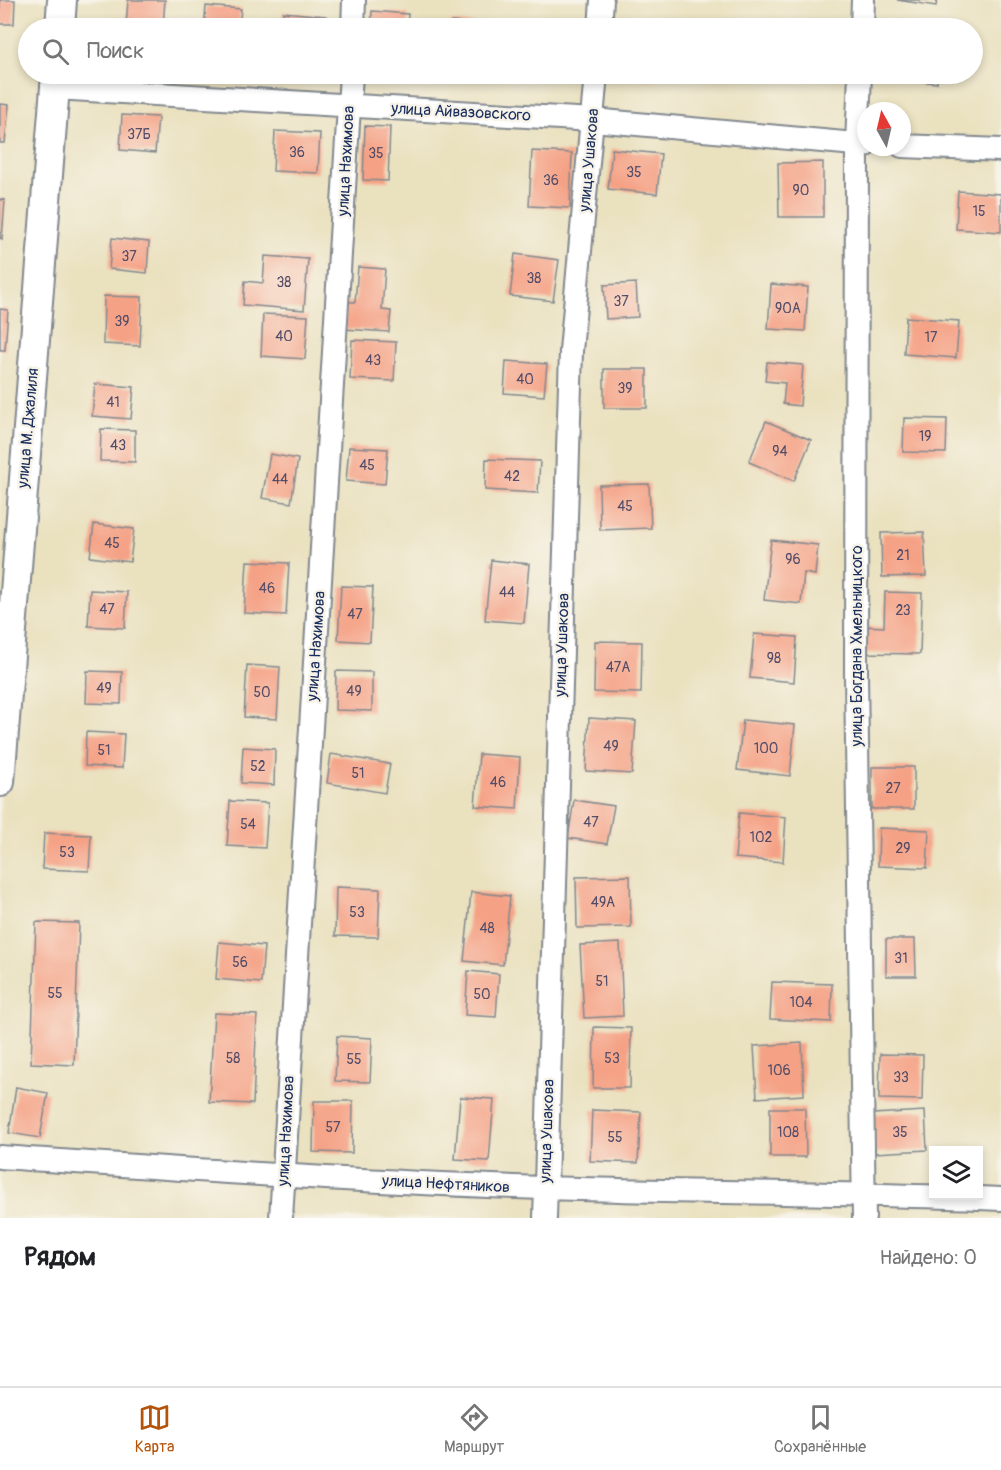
<!DOCTYPE html>
<html lang="ru">
<meta charset="utf-8">
<style>
:root{--surface:#fff;--page:#f2f2f2;--text:#202124;--muted:#757577;--line:#e0e0e0;--accent:#b45309}
body{margin:0;font-family:Pangolin,sans-serif;background:var(--page);color:var(--text)}
.controls{position:absolute;right:18px;bottom:18px;display:grid;overflow:hidden;border-radius:0px;box-shadow:0 3px 9px #0003}
.controls button{width:54px;height:54px;display:grid;place-items:center;padding:0;border:0;border-bottom:2px solid var(--line);background:var(--surface);color:var(--text);font:30px sans-serif}
.compass{position:absolute;left:857px;top:102px;width:54px;height:54px;border-radius:50%;background:var(--surface);box-shadow:0 3px 9px #0003;rotate:352deg}
.list{margin:0;padding:0;list-style:none}
h2{display:flex;justify-content:space-between;align-items:center;height:78px;margin:0;padding:0 24px;font-size:26px}
h2 small{font-size:20px;font-weight:400;color:var(--muted)}
.icon{flex:none;width:33px;height:33px;fill:none;stroke:currentColor;stroke-width:2;stroke-linecap:round;stroke-linejoin:round}
.map{position:relative;flex:none;width:1001px;height:1218px;overflow:hidden}
.search{position:absolute;background:var(--surface);box-shadow:0 3px 9px #0003;left:18px;right:18px;top:18px;height:66px;display:flex;align-items:center;gap:15px;box-sizing:border-box;padding:0 21px;border-radius:33px;color:var(--muted);font-size:22px}
.sheet{height:168px;background:var(--surface)}
nav{display:flex;justify-content:space-around;align-items:center;box-sizing:border-box;height:84px;border-top:2px solid var(--line);background:var(--surface);font-size:16px;color:var(--muted)}
nav a{display:grid;justify-items:center;gap:3px}
nav .on{color:var(--accent)}
.map>svg:first-child{display:block}
.building{fill:#f5a185}
.lines{fill:none;stroke-linecap:round;stroke-linejoin:round}
.minor-casing{stroke:#82888e;stroke-width:26}
.tertiary-casing{stroke:#82888e;stroke-width:32}
.minor{stroke:#fff;stroke-width:22}
.tertiary{stroke:#fff;stroke-width:28}
.labels{text-anchor:middle;dominant-baseline:central;stroke-width:5;stroke-linejoin:round;paint-order:stroke}
.number-label{font-size:14px;fill:#524c68}
.street-label{font-size:16px;fill:#1b2f5e;stroke:#f7f3e8}
</style>
<div class="map">
<svg width="1001" height="1218" viewBox="0 0 1001 1218">
<rect width="100%" height="100%" fill="#f7f3e8"/>
<filter id="ink" filterUnits="userSpaceOnUse"><feTurbulence type="fractalNoise" baseFrequency=".0167" numOctaves="2"/><feDisplacementMap in="SourceGraphic" scale="12" xChannelSelector="R" yChannelSelector="G"/><feConvolveMatrix kernelMatrix="1 2 1 2 8 2 1 2 1" color-interpolation-filters="sRGB"/></filter>
<filter id="wash" filterUnits="userSpaceOnUse"><feTurbulence type="fractalNoise" baseFrequency=".008" numOctaves="4" result="noise"/><feDisplacementMap in="SourceGraphic" scale="24" xChannelSelector="R" yChannelSelector="G"/><feGaussianBlur stdDeviation="1.35" result="paint"/><feColorMatrix in="noise" values="0 0 0 0 0 0 0 0 0 0 0 0 0 0 0 0 0 1.4 0 .05"/><feComposite in="paint" operator="in"/></filter>
<g filter="url(#wash)">
<rect width="100%" height="100%" fill="#eae1bf"/>
<g id="blocks">
<!-- building -->
<g class="building">
<polygon points="0,0 15,0 14,24 0,24"/>
<polygon points="128,0 165,0 163,28 126,26"/>
<polygon points="897,0 937,0 936,6"/>
<polygon points="206,6 241,9 239,28 204,28"/>
<polygon points="372,11 408,14 407,28 371,28"/>
<polygon points="283,12 326,16 325,28 282,28"/>
<polygon points="530,21 574,24 574,28 529,28"/>
<polygon points="451,22 477,24 476,28 451,28"/>
<polygon points="610,74 652,74 651,80"/>
<polygon points="783,74 819,74 819,78 783,76"/>
<polygon points="896,74 938,74 937,83 895,79"/>
<polygon points="0,104 9,105 5,143 0,143"/>
<polygon points="122,115 158,117 155,153 120,150"/>
<polygon points="365,126 390,127 388,181 363,180"/>
<polygon points="275,131 320,133 318,173 273,171"/>
<polygon points="612,149 661,154 657,194 608,189"/>
<polygon points="532,151 572,153 570,208 529,206"/>
<polygon points="823,162 823,217 779,217 778,163"/>
<polygon points="958,191 1001,194 1001,232 956,229"/>
<polygon points="0,199 5,200 2,239 0,238"/>
<polygon points="112,238 149,242 147,273 109,269"/>
<polygon points="515,254 559,260 553,301 510,296"/>
<polygon points="265,256 308,259 304,310 243,305 245,281 263,283"/>
<polygon points="358,267 385,269 382,310 391,311 389,332 344,329 346,302 355,302"/>
<polygon points="636,283 638,317 606,319 604,285"/>
<polygon points="771,284 808,287 805,331 768,329"/>
<polygon points="104,296 142,297 140,346 103,344"/>
<polygon points="0,309 8,310 5,350 0,350"/>
<polygon points="263,314 308,316 305,359 261,356"/>
<polygon points="906,317 959,321 956,358 904,354"/>
<polygon points="352,340 396,342 394,381 350,379"/>
<polygon points="506,361 547,364 544,396 504,393"/>
<polygon points="767,362 803,365 800,406 783,404 785,383 765,381"/>
<rect x="604" y="369" width="43" height="39"/>
<polygon points="95,384 134,387 131,419 92,416"/>
<polygon points="904,418 947,419 946,453 903,452"/>
<polygon points="766,421 811,440 794,481 749,462"/>
<polygon points="101,429 135,430 135,462 100,461"/>
<polygon points="349,447 388,449 385,484 346,481"/>
<polygon points="270,454 298,459 291,503 262,498"/>
<polygon points="486,459 540,461 538,493 485,490"/>
<polygon points="649,484 651,528 600,530 599,485"/>
<polygon points="94,524 134,529 130,562 90,557"/>
<polygon points="924,532 926,576 882,577 881,533"/>
<polygon points="771,540 818,545 815,575 804,573 801,604 764,600"/>
<polygon points="491,560 529,564 524,623 485,620"/>
<polygon points="247,561 289,563 286,615 244,613"/>
<polygon points="341,586 373,587 370,642 338,640"/>
<polygon points="90,590 127,592 125,628 88,626"/>
<polygon points="885,592 922,593 920,654 861,653 862,626 884,627"/>
<polygon points="754,634 797,637 794,682 750,678"/>
<polygon points="595,641 642,642 641,693 594,692"/>
<polygon points="247,665 280,667 277,719 244,717"/>
<polygon points="87,671 122,672 121,704 86,703"/>
<polygon points="336,671 372,672 372,711 335,710"/>
<polygon points="589,718 636,721 632,774 586,771"/>
<polygon points="743,720 795,725 790,776 737,770"/>
<polygon points="86,732 124,734 122,768 85,766"/>
<polygon points="243,747 275,749 274,785 241,783"/>
<polygon points="331,754 390,764 385,793 327,783"/>
<polygon points="479,754 520,757 517,809 475,806"/>
<rect x="872" y="767" width="42" height="42"/>
<polygon points="574,800 614,806 607,844 568,838"/>
<polygon points="230,801 268,803 265,848 227,846"/>
<polygon points="739,813 786,817 783,862 735,858"/>
<polygon points="879,828 929,830 927,868 878,866"/>
<polygon points="44,833 91,835 89,871 42,869"/>
<polygon points="630,876 631,927 577,928 576,877"/>
<polygon points="336,887 380,889 378,937 335,936"/>
<polygon points="471,892 510,896 503,965 464,961"/>
<polygon points="36,922 79,923 74,1065 31,1063"/>
<polygon points="886,939 915,939 916,976 886,976"/>
<polygon points="219,942 264,946 261,983 216,979"/>
<polygon points="620,943 623,1016 584,1018 580,945"/>
<polygon points="468,971 499,974 496,1017 465,1015"/>
<polygon points="772,982 832,984 831,1022 770,1019"/>
<polygon points="214,1013 257,1015 253,1104 209,1102"/>
<polygon points="594,1027 631,1028 630,1088 593,1088"/>
<polygon points="337,1036 372,1038 370,1082 335,1081"/>
<polygon points="802,1043 804,1095 757,1098 754,1046"/>
<polygon points="880,1054 923,1055 922,1100 879,1099"/>
<polygon points="16,1087 48,1093 40,1138 9,1133"/>
<polygon points="460,1097 494,1099 489,1161 455,1159"/>
<polygon points="314,1101 353,1101 352,1153 313,1152"/>
<polygon points="770,1108 805,1108 806,1157 770,1157"/>
<polygon points="592,1110 641,1112 638,1163 590,1161"/>
<polygon points="925,1111 927,1150 875,1153 873,1114"/>
</g>
</g>
</g>
<g filter="url(#ink)">
<use href="#blocks" fill-opacity="0" stroke="#82888e" stroke-width="1.5"/>
<g class="lines">
<defs>
<g id="minor">
<polyline points="353,28 354,0"/>
<polyline points="600,28 602,0"/>
<polyline points="862,28 863,0"/>
<polyline points="860,74 857,144 856,674 864,1218"/>
<polyline points="55,88 593,120 866,145"/>
<polyline points="902,146 1001,150"/>
<path d="M0,1157C181,1169 362,1182 543,1188C696,1193 848,1192 1001,1199"/>
<polyline points="281,1218 351,74"/>
<polyline points="545,1218 571,351 596,74"/>
</g>
<g id="tertiary">
<polyline points="60,28 62,0"/>
<polyline points="0,782 56,74"/>
</g>
</defs>
<!-- minor casing -->
<use href="#minor" class="minor-casing"/>
<!-- tertiary casing -->
<use href="#tertiary" class="tertiary-casing"/>
<!-- minor -->
<use href="#minor" class="minor"/>
<!-- tertiary -->
<use href="#tertiary" class="tertiary"/>
</g>
</g>
<g class="labels">
<!-- number labels -->
<g class="number-label">
<text x="139" y="134">37Б</text>
<text x="297" y="152">36</text>
<text x="376" y="153">35</text>
<text x="634" y="172">35</text>
<text x="551" y="180">36</text>
<text x="801" y="190">90</text>
<text x="979" y="211">15</text>
<text x="129" y="256">37</text>
<text x="534" y="278">38</text>
<text x="284" y="282">38</text>
<text x="621" y="301">37</text>
<text x="788" y="308">90А</text>
<text x="122" y="321">39</text>
<text x="284" y="336">40</text>
<text x="931" y="337">17</text>
<text x="373" y="360">43</text>
<text x="525" y="379">40</text>
<text x="625" y="388">39</text>
<text x="113" y="402">41</text>
<text x="925" y="436">19</text>
<text x="118" y="445">43</text>
<text x="780" y="451">94</text>
<text x="367" y="465">45</text>
<text x="512" y="476">42</text>
<text x="280" y="479">44</text>
<text x="625" y="506">45</text>
<text x="112" y="543">45</text>
<text x="903" y="555">21</text>
<text x="793" y="559">96</text>
<text x="267" y="588">46</text>
<text x="507" y="592">44</text>
<text x="107" y="609">47</text>
<text x="903" y="610">23</text>
<text x="355" y="614">47</text>
<text x="774" y="658">98</text>
<text x="618" y="667">47А</text>
<text x="104" y="688">49</text>
<text x="354" y="691">49</text>
<text x="262" y="692">50</text>
<text x="611" y="746">49</text>
<text x="766" y="748">100</text>
<text x="104" y="750">51</text>
<text x="258" y="766">52</text>
<text x="358" y="773">51</text>
<text x="498" y="782">46</text>
<text x="893" y="788">27</text>
<text x="591" y="822">47</text>
<text x="248" y="824">54</text>
<text x="761" y="837">102</text>
<text x="903" y="848">29</text>
<text x="67" y="852">53</text>
<text x="603" y="902">49А</text>
<text x="357" y="912">53</text>
<text x="487" y="928">48</text>
<text x="901" y="958">31</text>
<text x="240" y="962">56</text>
<text x="602" y="981">51</text>
<text x="55" y="993">55</text>
<text x="482" y="994">50</text>
<text x="801" y="1002">104</text>
<text x="233" y="1058">58</text>
<text x="612" y="1058">53</text>
<text x="354" y="1059">55</text>
<text x="779" y="1070">106</text>
<text x="901" y="1077">33</text>
<text x="333" y="1127">57</text>
<text x="788" y="1132">108</text>
<text x="900" y="1132">35</text>
<text x="615" y="1137">55</text>
</g>
<!-- street labels -->
<g class="street-label">
<text transform="translate(461 112) rotate(3)">улица Айвазовского</text>
<text transform="translate(589 160) rotate(-85)">улица Ушакова</text>
<text transform="translate(346 161) rotate(-87)">улица Нахимова</text>
<text transform="translate(28 428) rotate(-85)">улица М. Джалиля</text>
<text transform="translate(562 645) rotate(-88)">улица Ушакова</text>
<text transform="translate(316 646) rotate(-86)">улица Нахимова</text>
<text transform="translate(857 646) rotate(-90)">улица Богдана Хмельницкого</text>
<text transform="translate(286 1131) rotate(-87)">улица Нахимова</text>
<text transform="translate(547 1131) rotate(-88)">улица Ушакова</text>
<text transform="translate(446 1184) rotate(3)">улица Нефтяников</text>
</g>
</g>
</svg>
<div class="controls">
<button><svg class="icon" aria-label="layers" viewBox="0 0 24 24"><path d="M12 4l9 5-9 5-9-5zM3 14l9 5 9-5"/></svg></button>
</div>
<svg class="compass" viewBox="-18 -18 36 36"><path d="M0-13l5 13h-10z" fill="#e53935"/><path d="M0 13l5-13h-10z" fill="#757577"/></svg>
<div class="search"><svg class="icon" aria-label="search" viewBox="0 0 24 24"><circle cx="10" cy="10" r="6"/><path d="M15 15l6 6"/></svg>Поиск</div>
</div>
<section class="sheet">
<h2>Рядом<small>Найдено: 0</small></h2>
<ul class="list">
</ul>
</section>
<nav>
<a class="on"><svg class="icon" aria-label="map" viewBox="0 0 24 24"><path d="M3 6l6-2 6 2 6-2v14l-6 2-6-2-6 2zM9 4v14M15 6v14"/></svg>Карта</a>
<a><svg class="icon" aria-label="directions" viewBox="0 0 24 24"><path d="M12 3l9 9-9 9-9-9zM9 14v-3h6M13 9l2 2-2 2"/></svg>Маршрут</a>
<a><svg class="icon" aria-label="saved" viewBox="0 0 24 24"><path d="M7 4h10v16l-5-4-5 4z"/></svg>Сохранённые</a>
</nav>
